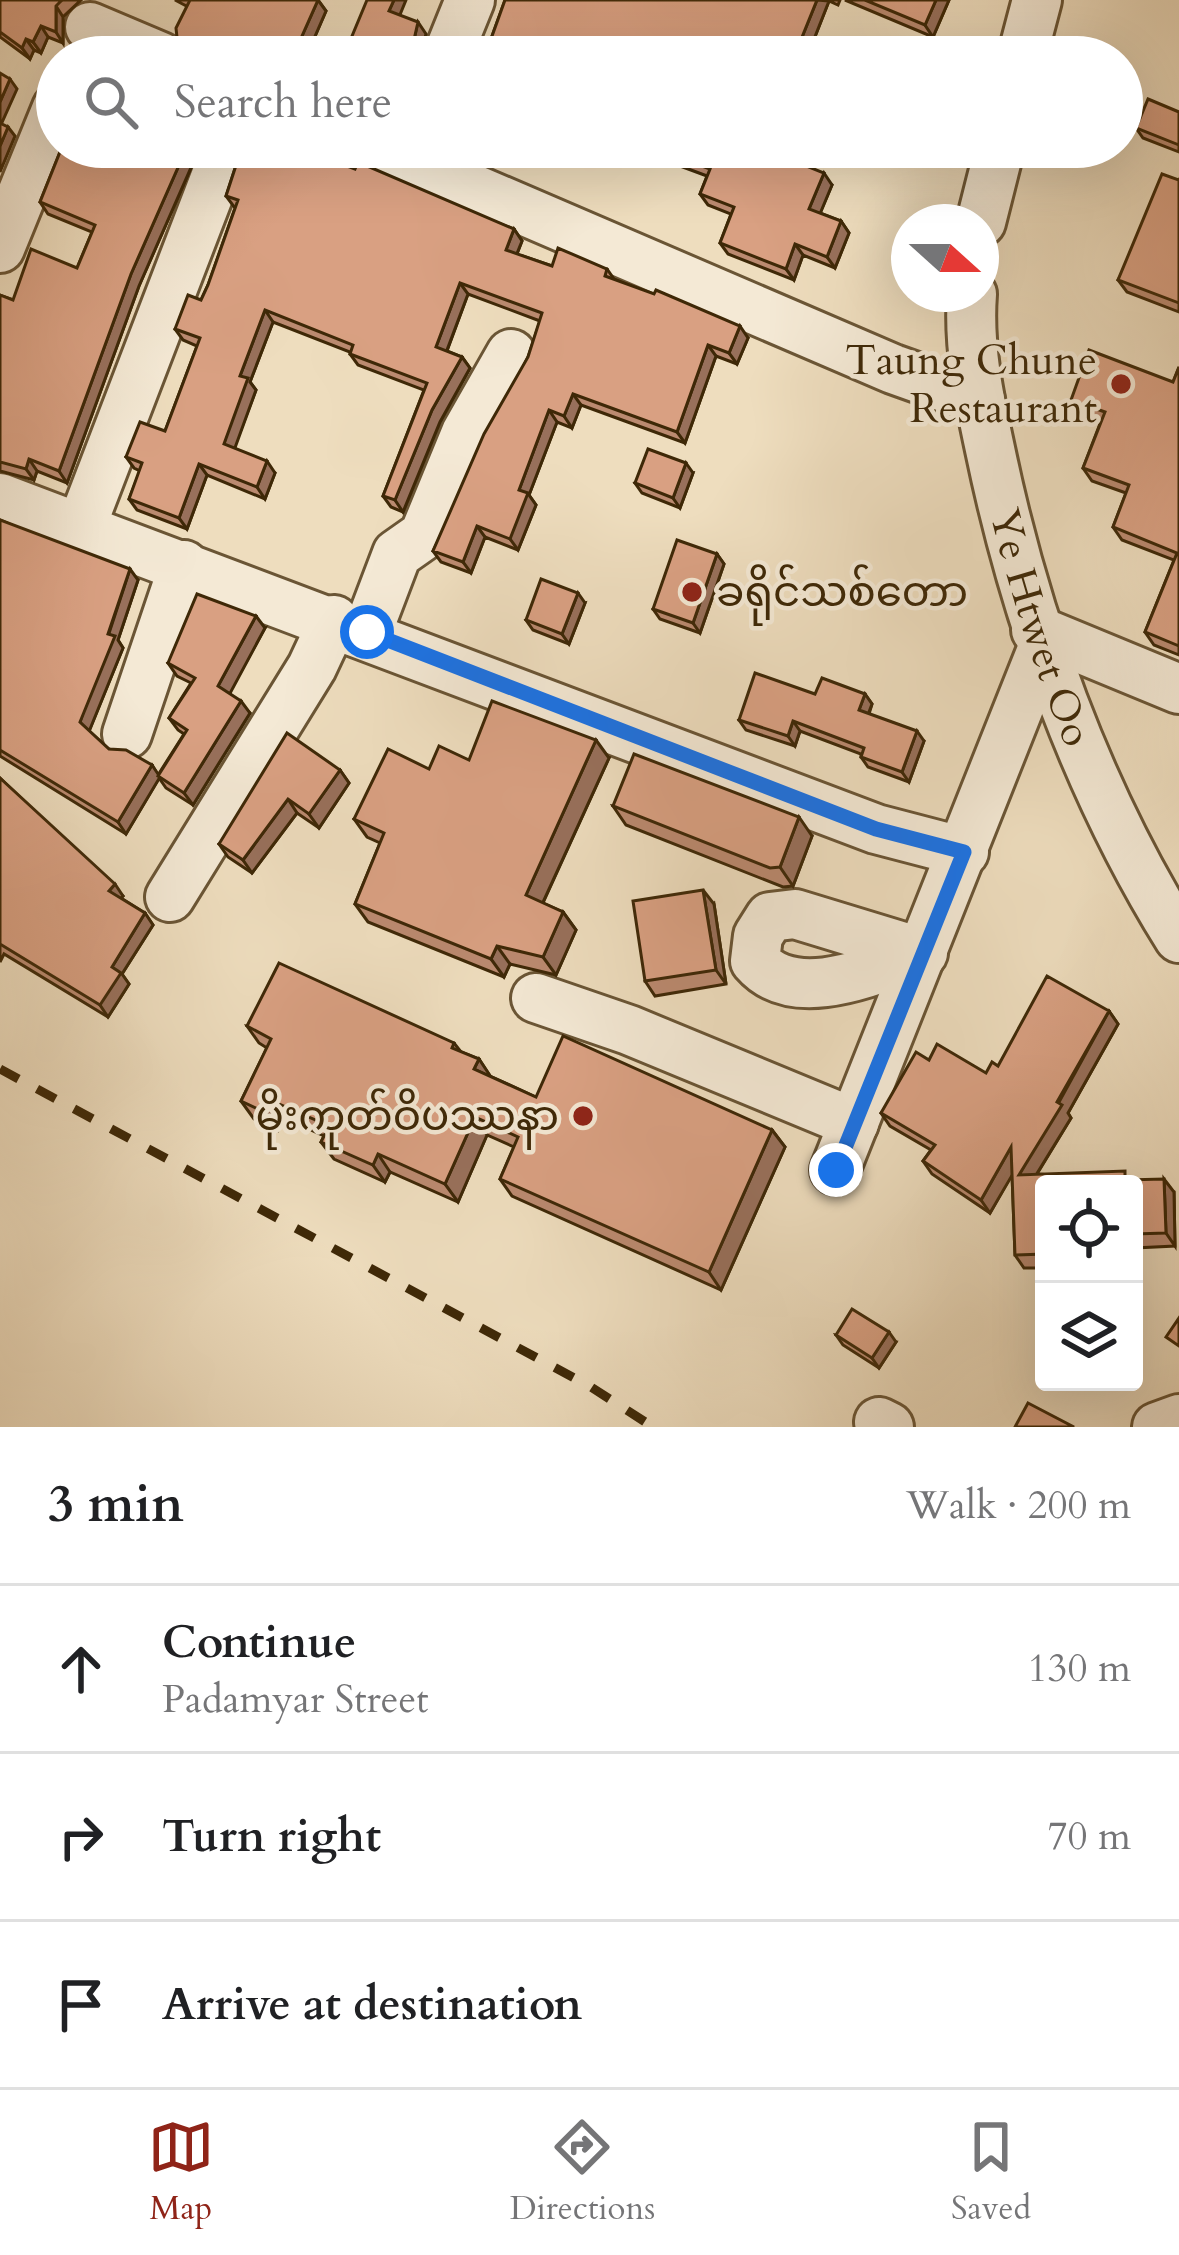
<!DOCTYPE html>
<meta charset="utf-8">
<style>
:root{--surface:#fff;--page:#f6f6f6;--text:#202124;--muted:#757577;--line:#e0e0e0;--accent:#8f2418}
body{margin:0;font-family:Cardo,"Noto Sans Myanmar",serif;background:var(--page);color:var(--text)}
.controls{position:absolute;right:36px;bottom:36px;display:grid;overflow:hidden;border-radius:12px;box-shadow:0 12px 48px #0002}
.controls button{width:108px;height:108px;display:grid;place-items:center;padding:0;border:0;border-bottom:3px solid var(--line);background:var(--surface);color:var(--text);font:60px sans-serif}
.compass{position:absolute;left:891px;top:204px;width:108px;height:108px;border-radius:50%;background:var(--surface);box-shadow:0 12px 48px #0002;rotate:111deg}
.stop{position:absolute;width:36px;height:36px;margin:-27px;border:9px solid #1a73e8;border-radius:50%;background:#fff}
.stop.end{background:#1a73e8;border-color:#fff;box-shadow:0 3px 12px #0008}
.list{margin:0;padding:0;list-style:none}
h2{display:flex;justify-content:space-between;align-items:center;height:156px;margin:0;padding:0 48px;font-size:51px}
h2 small{font-size:39px;font-weight:400;color:var(--muted)}
.list li{display:grid;grid-template-columns:78px 1fr auto;gap:36px;align-items:center;box-sizing:border-box;height:168px;padding:0 48px;border-top:3px solid var(--line)}
.list b{display:block;font-size:45px;white-space:nowrap}
.list p{margin:0;font-size:39px;white-space:nowrap;color:var(--muted)}
.list em{font-size:39px;font-style:normal;color:var(--muted)}
.icon{flex:none;width:66px;height:66px;fill:none;stroke:currentColor;stroke-width:2;stroke-linecap:round;stroke-linejoin:round}
.map{position:relative;flex:none;width:1179px;height:1427px;overflow:hidden}
.search{position:absolute;background:var(--surface);box-shadow:0 12px 48px #0002;left:36px;right:36px;top:36px;height:132px;display:flex;align-items:center;gap:30px;box-sizing:border-box;padding:0 42px;border-radius:66px;color:var(--muted);font-size:45px}
.sheet{height:660px;background:var(--surface)}
nav{display:flex;justify-content:space-around;align-items:center;box-sizing:border-box;height:168px;border-top:3px solid var(--line);background:var(--surface);font-size:33px;color:var(--muted)}
nav a{display:grid;justify-items:center;gap:6px}
nav .on{color:var(--accent)}
.map>svg:first-child{display:block}
.lines{fill:none;stroke-linecap:round;stroke-linejoin:round}
.minor-casing{stroke:#6a5535;stroke-width:54}
.minor{stroke:#f4e9d5;stroke-width:48}
.rail{stroke:#3e2807;stroke-width:9;stroke-dasharray:21 21;stroke-linecap:butt}
.wall{fill:#bb8a70;stroke:#3e2807;stroke-width:3}
.shaded-wall{fill:#98705b;stroke:#3e2807;stroke-width:3}
.building{fill:#d9a082;stroke:#3e2807;stroke-width:3}
.route{stroke:#1a73e8;stroke-width:15}
.poi-dot{fill:#8f2418;stroke:#f4e9d5;stroke-width:4.5}
.labels{text-anchor:middle;dominant-baseline:central;stroke-width:9;stroke-linejoin:round;paint-order:stroke}
.poi-label{font-size:42px;fill:#3e2807;stroke:#f4e9d5;text-anchor:end}
.street-label{font-size:42px;fill:#3e2807;stroke:#f4e9d5}
</style>
<div class="map">
<svg width="1179" height="1427" viewBox="0 0 1179 1427">
<rect width="100%" height="100%" fill="#eeddbe"/>
<filter id="stains"><feTurbulence type="fractalNoise" baseFrequency=".00167" numOctaves="4"/><feColorMatrix values="0 0 0 0 .2 0 0 0 0 .09 0 0 0 0 .02 0 0 0 .5 -.17"/></filter>
<radialGradient id="worn" r=".72"><stop offset=".6" stop-color="#630" stop-opacity="0"/><stop offset="1" stop-color="#630" stop-opacity=".3"/></radialGradient>
<g class="lines">
<defs>
<g id="minor">
<polyline points="90,27 161,57"/>
<polyline points="447,57 470,0"/>
<polyline points="1022,57 1037,0"/>
<polyline points="376,147 893,369 980,400"/>
<polyline points="981,222 1000,147"/>
<polyline points="0,248 57,108"/>
<path id="s1" d="M972,294C968,346 979,398 990,449C1025,618 1087,791 1179,938"/>
<polyline points="0,498 876,829 964,852"/>
<polyline points="81,527 227,147"/>
<polyline points="1036,630 1179,689"/>
<polyline points="367,633 397,554 424,535 466,433 511,354"/>
<polyline points="127,734 184,565"/>
<polyline points="170,897 312,667 334,620"/>
<path d="M795,914L923,953C874,970 795,1007 755,961L758,936L770,917Z"/>
<polyline points="536,998 629,1030 854,1123"/>
<polyline points="835,1170 1043,647"/>
<polyline points="879,1422 889,1427"/>
<polyline points="1157,1427 1179,1419"/>
</g>
</defs>
<!-- minor casing -->
<use href="#minor" class="minor-casing"/>
<!-- minor -->
<use href="#minor" class="minor"/>
<!-- rail -->
<polyline class="rail" points="0,1069 591,1387 653,1427"/>
</g>
<!-- wall -->
<g class="wall">
<polygon points="0,0 81,0 63,17 63,43 48,37 41,53 34,50 30,59 0,37"/>
<polygon points="175,0 318,0 326,11 306,57 282,57"/>
<polygon points="505,0 840,0 838,5 829,1 807,57 470,57 487,50"/>
<polygon points="845,0 949,0 933,37"/>
<polygon points="1179,112 1179,152 1143,138 1136,128"/>
<polygon points="62,147 200,147 139,286 67,483 37,471 34,480 0,471 0,295 13,300 77,268 92,232 48,214 40,202"/>
<polygon points="242,147 324,147 321,156 514,229 522,241 517,254 552,266 607,269 614,279 748,338 737,364 716,356 685,443 581,405 572,428 557,422 529,495 536,505 518,550 485,537 471,573 441,562 433,551 528,357 540,321 468,294 447,351 462,357 470,368 440,422 403,512 391,507 383,496 424,390 358,365 350,354 350,352 273,322 250,382 256,390 234,448 275,473 265,499 207,475 187,529 137,510 129,499 140,471 134,468 126,457 165,431 197,346 183,340 175,329 201,300 208,285 235,208 226,196"/>
<polygon points="457,147 492,147 488,159"/>
<polygon points="629,147 772,147 770,152 832,185 820,213 841,221 849,233 835,268 803,255 794,280 728,254 720,243 731,214 708,205 700,194 707,176"/>
<polygon points="1179,180 1179,312 1127,292 1118,280"/>
<polygon points="1179,367 1179,655 1154,645 1145,632 1174,560 1122,540 1113,527 1126,493 1092,481 1083,468 1101,421 1080,412 1071,400 1173,382"/>
<polygon points="693,473 680,508 642,493 635,483"/>
<polygon points="0,520 138,580 118,640 123,648 89,731 109,749 152,765 158,775 184,734 178,730 169,718 191,683 177,676 168,663 265,628 229,693 250,713 193,805 166,788 159,778 126,834 0,756"/>
<polygon points="717,554 724,564 700,633 660,619 653,609"/>
<polygon points="585,603 569,644 533,630 526,620"/>
<polygon points="815,694 865,694 872,704 869,714 924,741 909,782 868,767 861,757 861,754 800,731 795,746 746,730 739,720"/>
<polygon points="609,758 543,903 563,912 576,930 556,975 510,964 504,977 368,922 355,904 380,843 367,837 354,819 429,769"/>
<polygon points="340,770 349,783 319,828 297,813 252,873 228,857 219,844"/>
<polygon points="0,778 123,896 121,898 145,913 153,925 122,974 129,984 108,1017 4,954 0,962"/>
<polygon points="613,806 812,836 793,886 783,887 626,825"/>
<polygon points="714,904 726,984 655,996 645,981"/>
<polygon points="1109,1011 1118,1024 1068,1113 1071,1118 1037,1174 1130,1180 1174,1192 1175,1246 1135,1248 1136,1265 1134,1265 1134,1184 1044,1184 1044,1268 1024,1268 1015,1255 1012,1174 990,1213 932,1174 923,1161 931,1150 890,1126 881,1113 929,1060 986,1073"/>
<polygon points="247,1026 454,1043 461,1052 479,1059 490,1076 536,1097 772,1130 785,1147 721,1290 512,1196 500,1179 514,1147 487,1135 458,1202 390,1172 385,1182 334,1159 321,1142 324,1136 284,1118 278,1130 254,1119 241,1101 267,1048 259,1043"/>
<polygon points="836,1335 896,1342 879,1368 843,1345"/>
</g>
<!-- shaded-wall -->
<g class="shaded-wall">
<polygon points="318,0 326,11 306,57 296,57 294,54"/>
<polygon points="394,0 406,0 397,22 389,11"/>
<polygon points="817,0 829,1 807,57 794,57"/>
<polygon points="936,0 949,0 933,37 925,25"/>
<polygon points="56,6 63,17 63,43 56,32"/>
<polygon points="418,22 426,34 420,57 414,57 411,53"/>
<polygon points="41,26 48,37 41,53 33,42"/>
<polygon points="258,38 266,50 263,57 250,57"/>
<polygon points="26,39 34,50 30,59 22,48"/>
<polygon points="10,79 17,89 0,127 0,102"/>
<polygon points="8,127 15,136 0,172 0,146"/>
<polygon points="187,147 200,147 139,286 67,483 59,471 131,274"/>
<polygon points="312,147 324,147 318,164 310,152"/>
<polygon points="480,147 492,147 488,159"/>
<polygon points="824,173 832,185 817,221 809,209"/>
<polygon points="841,221 849,233 835,268 827,257"/>
<polygon points="514,229 522,241 514,261 506,250"/>
<polygon points="795,244 803,255 794,280 786,269"/>
<polygon points="460,283 468,294 444,358 436,347"/>
<polygon points="265,310 273,322 250,382 256,390 232,456 224,444 240,376"/>
<polygon points="740,326 748,338 737,364 729,353"/>
<polygon points="708,345 716,356 685,443 677,432"/>
<polygon points="462,357 470,368 440,422 403,512 395,500 432,410"/>
<polygon points="573,394 581,405 572,428 564,416"/>
<polygon points="549,410 557,422 529,495 536,505 518,550 510,539 519,490"/>
<polygon points="29,459 37,471 34,480 26,469"/>
<polygon points="267,461 275,473 265,499 257,487"/>
<polygon points="686,463 693,473 680,508 673,498"/>
<polygon points="199,464 207,475 187,529 179,518"/>
<polygon points="477,526 485,537 471,573 463,562"/>
<polygon points="717,554 724,564 700,633 693,623"/>
<polygon points="130,569 138,580 118,640 123,648 88,734 80,722"/>
<polygon points="578,593 585,603 569,644 562,634"/>
<polygon points="256,616 265,628 227,699 218,686"/>
<polygon points="865,694 872,704 866,720 859,710"/>
<polygon points="241,701 250,713 193,805 184,793"/>
<polygon points="793,721 800,731 795,746 788,736"/>
<polygon points="917,731 924,741 909,782 902,772"/>
<polygon points="596,740 609,758 538,913 526,895"/>
<polygon points="152,765 160,777 126,834 118,822"/>
<polygon points="340,770 349,783 319,828 309,814"/>
<polygon points="288,799 297,813 252,873 243,860"/>
<polygon points="799,817 812,836 793,886 780,867"/>
<polygon points="115,884 123,896 117,902 109,891"/>
<polygon points="703,890 714,904 726,984 716,970"/>
<polygon points="563,912 576,930 556,975 543,957"/>
<polygon points="145,913 153,925 122,974 129,984 108,1017 100,1005 112,967"/>
<polygon points="497,946 510,964 504,977 491,959"/>
<polygon points="1109,1011 1118,1024 1068,1113 1071,1118 1028,1188 1019,1175"/>
<polygon points="479,1059 491,1077 474,1069"/>
<polygon points="272,1101 284,1118 278,1130 266,1113"/>
<polygon points="475,1117 487,1135 458,1202 445,1184"/>
<polygon points="772,1130 785,1147 721,1290 709,1272"/>
<polygon points="1011,1147 1021,1160 990,1213 981,1200"/>
<polygon points="378,1154 390,1172 385,1182 373,1165"/>
<polygon points="1164,1179 1174,1192 1175,1246 1166,1233"/>
<polygon points="889,1332 896,1342 879,1368 872,1358"/>
</g>
<!-- building -->
<g class="building">
<polygon points="0,0 62,0 56,6 56,32 41,26 33,42 26,39 22,48 0,32"/>
<polygon points="190,0 318,0 294,54 258,38 250,57 179,57 176,28"/>
<polygon points="367,0 394,0 389,11 418,22 411,53 415,57 354,57 345,53"/>
<polygon points="505,0 817,0 794,57 601,57 583,50 580,57 470,57 474,45 487,50"/>
<polygon points="865,0 936,0 925,25"/>
<polygon points="0,73 10,79 0,102"/>
<polygon points="1148,99 1179,112 1179,145 1136,128"/>
<polygon points="0,123 8,127 0,146"/>
<polygon points="62,147 187,147 131,274 59,471 29,459 26,469 0,462 0,295 13,300 31,249 77,268 95,225 40,202"/>
<polygon points="242,147 312,147 310,152 355,169 358,162 514,229 506,250 552,266 558,248 607,269 605,276 654,294 656,290 740,326 729,353 708,345 677,432 573,394 564,416 549,410 519,490 528,493 510,539 477,526 463,562 433,551 484,434 528,357 542,313 460,283 436,347 462,357 432,410 395,500 383,496 427,383 350,354 353,345 265,310 240,376 248,378 224,444 267,461 257,487 199,464 179,518 129,499 142,463 126,457 140,422 165,431 200,338 175,329 188,295 201,300 208,285 238,200 226,196"/>
<polygon points="652,147 759,147 824,173 809,209 841,221 827,257 795,244 786,269 720,243 734,207 700,194 710,169"/>
<polygon points="1162,174 1179,180 1179,303 1118,280"/>
<polygon points="1089,350 1173,382 1179,367 1179,646 1145,632 1177,553 1113,527 1129,485 1083,468 1105,412 1071,400"/>
<polygon points="648,449 686,463 673,498 635,483"/>
<polygon points="0,520 130,569 108,634 115,636 80,722 109,749 126,750 152,765 118,822 0,750"/>
<polygon points="677,540 717,554 693,623 653,609"/>
<polygon points="541,579 578,593 562,634 526,620"/>
<polygon points="197,594 256,616 218,686 241,701 184,793 158,776 187,730 169,718 195,678 168,663"/>
<polygon points="755,673 815,694 822,678 865,694 859,710 917,731 902,772 861,757 864,748 793,721 788,736 739,720"/>
<polygon points="492,701 596,740 526,895 563,912 543,957 497,946 491,959 355,904 384,833 354,819 388,749 429,769 439,746 469,760"/>
<polygon points="287,733 340,770 309,814 288,799 243,860 219,844"/>
<polygon points="634,754 799,817 780,867 770,868 613,806"/>
<polygon points="0,778 115,884 109,891 145,913 112,967 121,973 100,1005 0,944"/>
<polygon points="703,890 716,970 645,981 633,901"/>
<polygon points="279,963 454,1043 452,1048 479,1059 474,1069 536,1097 563,1036 772,1130 709,1272 500,1179 518,1137 475,1117 445,1184 378,1154 373,1165 321,1142 329,1126 272,1101 266,1113 241,1101 271,1039 247,1026"/>
<polygon points="1047,976 1109,1011 1057,1102 1062,1105 1019,1175 1125,1171 1125,1180 1164,1179 1166,1233 1134,1234 1134,1184 1044,1184 1044,1254 1015,1255 1011,1147 981,1200 923,1161 935,1145 881,1113 916,1052 929,1060 937,1044 986,1073 992,1062 998,1066"/>
<polygon points="852,1309 889,1332 872,1358 836,1335"/>
<polygon points="1179,1318 1179,1346 1166,1337"/>
<polygon points="1028,1403 1074,1427 1015,1427"/>
</g>
<g class="lines">
<!-- route -->
<polyline class="route" points="367,632 876,829 964,852 836,1170"/>
</g>
<!-- markers -->
<g class="poi-dot">
<circle cx="1121" cy="384" r="12"/>
<circle cx="692" cy="592" r="12"/>
<circle cx="583" cy="1116" r="12"/>
</g>
<g class="labels">
<!-- poi labels -->
<g class="poi-label">
<text x="1097" y="360">Taung Chune<tspan x="1097" dy="48">Restaurant</tspan></text>
<text x="716" y="592" text-anchor="start">ခရိုင်သစ်တော</text>
<text x="559" y="1116">မိုးကုတ်ဝိပဿနာ</text>
</g>
<!-- street labels -->
<g class="street-label">
<text stroke="none"><textPath href="#s1" startOffset="342">Ye Htwet Oo</textPath></text>
</g>
</g>
<rect width="100%" height="100%" filter="url(#stains)"/>
<rect width="100%" height="100%" fill="url(#worn)"/>
</svg>
<div class="controls">
<button><svg class="icon" aria-label="locate" viewBox="0 0 24 24"><circle cx="12" cy="12" r="6"/><path d="M12 2v4M12 18v4M2 12h4M18 12h4"/></svg></button>
<button><svg class="icon" aria-label="layers" viewBox="0 0 24 24"><path d="M12 4l9 5-9 5-9-5zM3 14l9 5 9-5"/></svg></button>
</div>
<svg class="compass" viewBox="-18 -18 36 36"><path d="M0-13l5 13h-10z" fill="#e53935"/><path d="M0 13l5-13h-10z" fill="#757577"/></svg>
<div class="stop" style="left:367px;top:632px"></div>
<div class="stop end" style="left:836px;top:1170px"></div>
<div class="search"><svg class="icon" aria-label="search" viewBox="0 0 24 24"><circle cx="10" cy="10" r="6"/><path d="M15 15l6 6"/></svg>Search here</div>
</div>
<section class="sheet">
<h2>3 min<small>Walk · 200 m</small></h2>
<ul class="list">
<li><svg class="icon" aria-label="ahead" viewBox="0 0 24 24"><path d="M12 20V5M6 11l6-6 6 6"/></svg><div><b>Continue</b><p>Padamyar Street</p></div><em>130 m</em></li>
<li><svg class="icon" aria-label="right" viewBox="0 0 24 24"><path d="M7 20v-9h11M14 6l5 5-5 5"/></svg><div><b>Turn right</b></div><em>70 m</em></li>
<li><svg class="icon" aria-label="arrive" viewBox="0 0 24 24"><path d="M6 21V4h12l-3 4 3 4H6"/></svg><div><b>Arrive at destination</b></div></li>
</ul>
</section>
<nav>
<a class="on"><svg class="icon" aria-label="map" viewBox="0 0 24 24"><path d="M3 6l6-2 6 2 6-2v14l-6 2-6-2-6 2zM9 4v14M15 6v14"/></svg>Map</a>
<a><svg class="icon" aria-label="directions" viewBox="0 0 24 24"><path d="M12 3l9 9-9 9-9-9zM9 14v-3h6M13 9l2 2-2 2"/></svg>Directions</a>
<a><svg class="icon" aria-label="saved" viewBox="0 0 24 24"><path d="M7 4h10v16l-5-4-5 4z"/></svg>Saved</a>
</nav>
